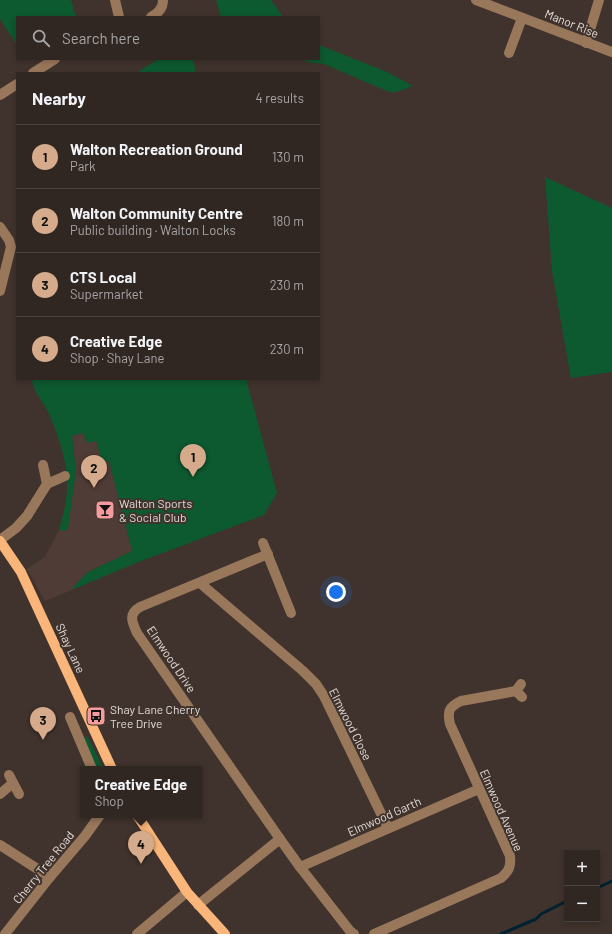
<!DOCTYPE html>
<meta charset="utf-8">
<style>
:root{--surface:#302622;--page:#382e2a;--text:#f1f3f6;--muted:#a8a5a5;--line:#4b4340;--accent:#d6ab8b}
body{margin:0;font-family:Barlow,sans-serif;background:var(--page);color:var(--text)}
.controls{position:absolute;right:12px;bottom:12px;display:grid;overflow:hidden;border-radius:0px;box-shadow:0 2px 6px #0003}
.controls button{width:36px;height:36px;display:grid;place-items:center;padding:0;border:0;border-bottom:1px solid var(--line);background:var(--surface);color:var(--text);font:20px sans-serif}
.you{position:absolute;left:336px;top:592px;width:14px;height:14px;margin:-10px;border:3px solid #fff;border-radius:50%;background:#1a73e8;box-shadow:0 0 0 6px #1a73e833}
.badge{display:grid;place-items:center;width:26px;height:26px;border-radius:50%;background:var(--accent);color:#111;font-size:13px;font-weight:700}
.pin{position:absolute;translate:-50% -33px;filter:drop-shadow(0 1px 2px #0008)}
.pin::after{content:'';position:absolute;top:21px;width:14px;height:12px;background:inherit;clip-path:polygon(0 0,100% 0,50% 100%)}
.popup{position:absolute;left:80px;top:766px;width:122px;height:52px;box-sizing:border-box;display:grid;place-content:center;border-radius:0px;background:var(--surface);filter:drop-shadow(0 1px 3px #0005);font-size:13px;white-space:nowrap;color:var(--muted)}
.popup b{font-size:15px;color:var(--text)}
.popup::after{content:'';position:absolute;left:50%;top:100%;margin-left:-8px;border:8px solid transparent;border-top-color:var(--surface)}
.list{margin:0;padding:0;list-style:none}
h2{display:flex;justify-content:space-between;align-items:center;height:52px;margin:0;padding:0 16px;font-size:17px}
h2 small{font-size:13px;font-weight:400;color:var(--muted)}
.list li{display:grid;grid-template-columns:26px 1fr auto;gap:12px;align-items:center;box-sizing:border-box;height:64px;padding:0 16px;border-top:1px solid var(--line)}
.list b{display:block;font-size:15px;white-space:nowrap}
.list p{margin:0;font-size:13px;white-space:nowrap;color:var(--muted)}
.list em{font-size:13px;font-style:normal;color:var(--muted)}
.icon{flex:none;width:22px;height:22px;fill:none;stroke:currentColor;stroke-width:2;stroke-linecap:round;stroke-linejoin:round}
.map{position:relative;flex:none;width:612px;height:934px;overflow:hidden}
.search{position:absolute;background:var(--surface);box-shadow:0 2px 6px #0003;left:16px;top:16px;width:304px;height:44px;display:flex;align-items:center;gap:10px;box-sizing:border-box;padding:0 14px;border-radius:0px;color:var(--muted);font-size:15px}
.panel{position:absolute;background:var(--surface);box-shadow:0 2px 6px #0003;left:16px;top:72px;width:304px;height:308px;border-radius:0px}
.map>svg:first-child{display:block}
.commercial{fill:#503c36}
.green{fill:#0d5930}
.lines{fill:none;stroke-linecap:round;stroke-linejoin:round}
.stream{stroke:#002131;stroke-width:3}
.minor{stroke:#99775b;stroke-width:10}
.major{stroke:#fab67a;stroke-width:10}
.labels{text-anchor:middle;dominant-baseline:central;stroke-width:4;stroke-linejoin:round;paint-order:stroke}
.street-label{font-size:12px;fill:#e1d9d5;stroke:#40332d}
.poi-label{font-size:12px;fill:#e1d9d5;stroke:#40332d;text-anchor:start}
</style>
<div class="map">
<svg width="612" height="934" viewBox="0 0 612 934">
<rect width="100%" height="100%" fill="#40332d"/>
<!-- commercial -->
<polygon class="commercial" points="83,432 96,441 109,460 132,551 88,572 74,586 74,589 45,601 27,569 45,557 59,530 64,531 76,471 72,436"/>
<!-- green -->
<g class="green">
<polygon points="0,0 71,0 76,17 17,17 17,45 0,19"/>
<polygon points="216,0 271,0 283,17 221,17"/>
<polygon points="319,45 387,72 413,86 397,92 389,92 324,64 308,62 302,59 319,59"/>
<polygon points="158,59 193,59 196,73 137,73"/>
<polygon points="545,177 612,208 612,372 571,378 552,271"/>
<path d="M32,379H246L277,493L264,515L136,563L74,589V586L88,572L132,551L109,461L102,462L96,441L87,443L83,433L72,436L76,471L68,529L64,531L59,530C63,516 67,501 67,487C68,461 58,435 48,412C43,401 33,392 32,379Z"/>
<polygon points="87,736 104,769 97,769 83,738"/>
</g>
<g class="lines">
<!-- stream -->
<g class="stream">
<polyline points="597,888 612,881"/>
<polyline points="501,934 536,919 541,914 567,901"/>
</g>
<!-- minor -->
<g class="minor">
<polyline points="115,0 119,17"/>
<polyline points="476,0 612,52"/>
<path d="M151,17C159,13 163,8 163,0"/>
<polyline points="586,43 599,0"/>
<polyline points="509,53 522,18"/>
<polyline points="33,73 55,59"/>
<polyline points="0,95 17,84"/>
<polyline points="0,227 9,240 11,247 0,291"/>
<polyline points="43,465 47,484 65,476"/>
<polyline points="0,540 16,528 27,516 47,484"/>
<polyline points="263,543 291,613"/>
<path d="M268,554L140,607C128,614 132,622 137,633L280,839L300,867L350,931L354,934"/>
<polyline points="200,583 303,671 316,684 324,696 388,828"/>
<polyline points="521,684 516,691 522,697"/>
<polyline points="70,717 92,769"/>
<polyline points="9,775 19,794"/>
<polyline points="0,794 13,783"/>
<polyline points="0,845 50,877"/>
<polyline points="300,867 479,789"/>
<polyline points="198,905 280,839"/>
<polyline points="5,934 50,877 85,836 100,815"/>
<polyline points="137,934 187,892"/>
<path d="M374,934L501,878C509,871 511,867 510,856L450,724C447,711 449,707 461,701L516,691"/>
</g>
<!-- major -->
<g class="major">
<polyline points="0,541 21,572 112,769"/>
<polyline points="137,815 187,892 225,934"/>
</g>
</g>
<!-- icons -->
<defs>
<symbol id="bar-square" viewBox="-11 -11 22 22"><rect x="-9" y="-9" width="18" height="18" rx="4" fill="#f59b9d" stroke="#40332d"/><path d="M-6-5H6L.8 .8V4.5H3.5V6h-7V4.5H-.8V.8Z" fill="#111"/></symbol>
<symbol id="bus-square" viewBox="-11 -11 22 22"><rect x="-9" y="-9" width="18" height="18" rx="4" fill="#f59b9d" stroke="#40332d"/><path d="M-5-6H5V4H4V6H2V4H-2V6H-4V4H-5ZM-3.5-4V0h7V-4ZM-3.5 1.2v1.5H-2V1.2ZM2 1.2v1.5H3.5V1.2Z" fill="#111"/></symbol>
</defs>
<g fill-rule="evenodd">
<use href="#bar-square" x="94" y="499" width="22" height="22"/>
<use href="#bus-square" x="85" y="705" width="22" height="22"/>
</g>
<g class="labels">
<!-- street labels -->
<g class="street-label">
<text transform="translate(572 23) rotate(22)">Manor Rise</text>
<text transform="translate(71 648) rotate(65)">Shay Lane</text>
<text transform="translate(172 659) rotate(56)">Elmwood Drive</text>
<text transform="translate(351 724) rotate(63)">Elmwood Close</text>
<text transform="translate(502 810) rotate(66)">Elmwood Avenue</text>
<text transform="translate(384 816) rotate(-24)">Elmwood Garth</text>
<text transform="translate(43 867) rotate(-51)">Cherry Tree Road</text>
</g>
<!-- poi labels -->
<g class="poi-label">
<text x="119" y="503">Walton Sports<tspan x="119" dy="14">&amp; Social Club</tspan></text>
<text x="110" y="709">Shay Lane Cherry<tspan x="110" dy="14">Tree Drive</tspan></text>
</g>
</g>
</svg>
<div class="controls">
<button>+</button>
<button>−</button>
</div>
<div class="you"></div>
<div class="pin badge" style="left:193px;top:477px">1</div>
<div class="pin badge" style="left:94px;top:488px">2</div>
<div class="pin badge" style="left:43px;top:740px">3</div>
<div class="pin badge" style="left:141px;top:864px">4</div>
<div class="popup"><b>Creative Edge</b>Shop</div>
<div class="search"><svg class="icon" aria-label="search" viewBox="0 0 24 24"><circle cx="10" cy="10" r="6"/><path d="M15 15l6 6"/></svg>Search here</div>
<section class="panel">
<h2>Nearby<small>4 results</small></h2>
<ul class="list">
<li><span class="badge">1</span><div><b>Walton Recreation Ground</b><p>Park</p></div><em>130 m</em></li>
<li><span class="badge">2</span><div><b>Walton Community Centre</b><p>Public building · Walton Locks</p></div><em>180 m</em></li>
<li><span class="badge">3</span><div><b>CTS Local</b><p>Supermarket</p></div><em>230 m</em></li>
<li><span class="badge">4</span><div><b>Creative Edge</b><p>Shop · Shay Lane</p></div><em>230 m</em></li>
</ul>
</section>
</div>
